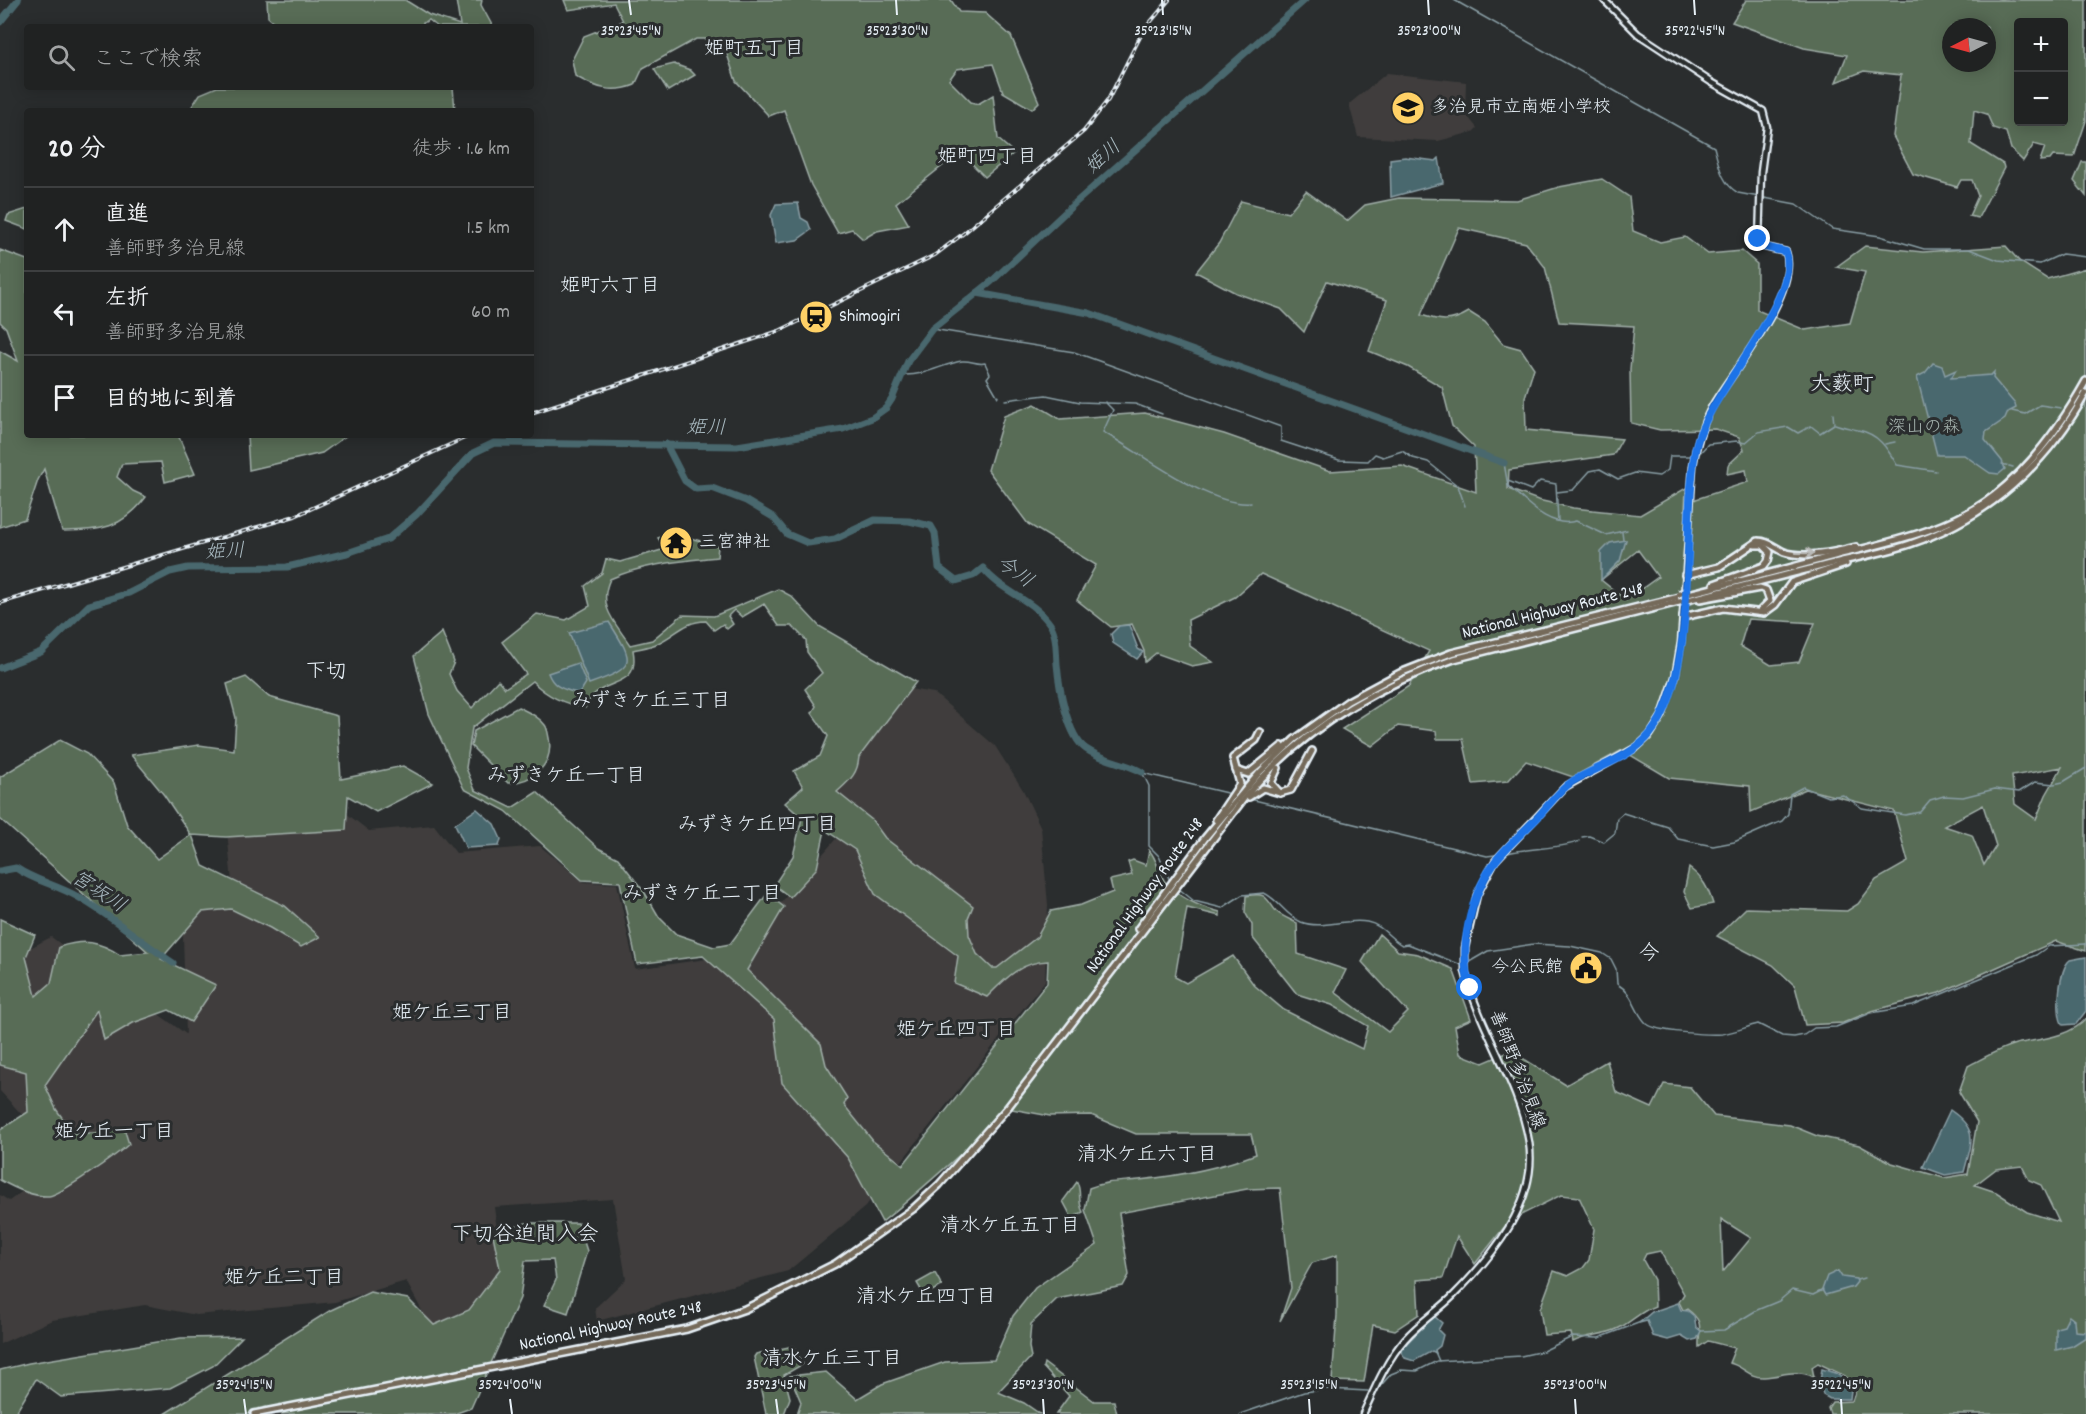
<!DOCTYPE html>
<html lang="ja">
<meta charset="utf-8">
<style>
:root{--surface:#202222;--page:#282a2a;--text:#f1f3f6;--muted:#a2a4a5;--line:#3d3f40}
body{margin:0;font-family:Dekko,"Klee One",sans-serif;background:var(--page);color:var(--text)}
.controls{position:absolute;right:18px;top:18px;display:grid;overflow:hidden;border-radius:6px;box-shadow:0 3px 15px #0003}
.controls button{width:54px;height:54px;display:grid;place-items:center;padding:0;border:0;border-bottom:2px solid var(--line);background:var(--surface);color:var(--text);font:30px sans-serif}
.compass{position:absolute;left:1942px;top:18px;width:54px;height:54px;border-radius:50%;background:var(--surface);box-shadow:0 3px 15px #0003;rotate:264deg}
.stop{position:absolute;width:18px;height:18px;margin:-14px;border:4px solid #1a73e8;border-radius:50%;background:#fff}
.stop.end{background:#1a73e8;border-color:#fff;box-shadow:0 2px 6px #0008}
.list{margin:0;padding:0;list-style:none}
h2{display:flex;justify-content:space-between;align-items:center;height:78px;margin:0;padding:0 24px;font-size:26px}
h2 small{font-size:20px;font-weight:400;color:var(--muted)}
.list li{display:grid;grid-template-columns:39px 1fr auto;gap:18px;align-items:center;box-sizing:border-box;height:84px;padding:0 24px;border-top:2px solid var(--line)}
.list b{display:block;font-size:22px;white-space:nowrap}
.list p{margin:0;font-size:20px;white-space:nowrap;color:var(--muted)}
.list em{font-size:20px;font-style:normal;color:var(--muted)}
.icon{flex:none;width:33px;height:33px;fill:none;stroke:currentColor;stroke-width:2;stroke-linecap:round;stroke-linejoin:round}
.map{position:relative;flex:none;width:2086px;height:1414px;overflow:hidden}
.search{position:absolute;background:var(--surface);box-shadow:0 3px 15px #0003;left:24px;top:24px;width:510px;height:66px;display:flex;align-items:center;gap:15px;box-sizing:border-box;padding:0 21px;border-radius:6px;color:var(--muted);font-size:22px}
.panel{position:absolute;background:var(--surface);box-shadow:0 3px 15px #0003;left:24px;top:108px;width:510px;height:330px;border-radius:6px}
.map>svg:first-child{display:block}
.built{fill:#403e3d}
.green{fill:#586c57;stroke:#a0aea8;stroke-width:1.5;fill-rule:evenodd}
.water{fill:#4a676e;stroke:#899ea5;stroke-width:1.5}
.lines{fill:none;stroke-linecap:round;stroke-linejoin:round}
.stream{stroke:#899ea5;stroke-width:1.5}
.river{stroke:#4a676e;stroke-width:7}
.secondary-casing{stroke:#e8f1f8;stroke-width:9}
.trunk-casing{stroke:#e8f1f8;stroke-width:10}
.secondary{stroke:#2a2d2e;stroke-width:4.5}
.trunk{stroke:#746a5a;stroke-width:5}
.rail-casing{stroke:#e8f1f8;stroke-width:4}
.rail{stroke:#2a2d2e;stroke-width:1.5;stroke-dasharray:4.5;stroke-linecap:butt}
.trunk-bridge-casing{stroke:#e8f1f8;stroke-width:10;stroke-linecap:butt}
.trunk-bridge{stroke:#746a5a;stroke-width:5}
.oneway{stroke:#babbb9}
.route{stroke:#1a73e8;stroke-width:8}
.ticks{fill:none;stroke:#e8f1f8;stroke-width:2}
.labels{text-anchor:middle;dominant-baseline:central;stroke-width:6;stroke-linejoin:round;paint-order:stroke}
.poi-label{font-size:18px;fill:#e8f1f8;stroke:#2a2d2e;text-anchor:start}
.park-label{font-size:18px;fill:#a7b5b0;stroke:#2a2d2e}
.street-label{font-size:18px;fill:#e8f1f8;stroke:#2a2d2e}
.neighbourhood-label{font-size:20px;fill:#e8f1f8;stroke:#2a2d2e}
.water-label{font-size:20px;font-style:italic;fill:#a9bac1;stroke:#2a2d2e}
.quarter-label{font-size:21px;fill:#e8f1f8;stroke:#2a2d2e}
.ticks-label{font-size:15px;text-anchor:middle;fill:#e8f1f8;stroke:#2a2d2e;stroke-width:6;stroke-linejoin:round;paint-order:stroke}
</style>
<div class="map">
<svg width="2086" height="1414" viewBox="0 0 2086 1414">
<rect width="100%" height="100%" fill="#2a2d2e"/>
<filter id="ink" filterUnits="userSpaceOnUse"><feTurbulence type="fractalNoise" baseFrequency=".0167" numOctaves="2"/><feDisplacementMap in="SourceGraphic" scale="12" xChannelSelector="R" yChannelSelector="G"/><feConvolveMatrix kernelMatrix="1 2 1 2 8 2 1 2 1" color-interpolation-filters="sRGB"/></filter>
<g filter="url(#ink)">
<!-- built -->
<g class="built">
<polygon points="1387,73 1466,82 1465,113 1477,128 1473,132 1438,141 1358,137 1349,104"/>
<polygon points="903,688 934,693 995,746 1023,790 1041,828 1048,905 1045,981 865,1207 788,1271 597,1321 595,1308 626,1279 613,1199 494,1207 506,1299 443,1350 406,1281 335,1302 196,1315 145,1305 52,1320 0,1344 0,1195 9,1201 65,1161 0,1091 0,964 51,937 186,1034 182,903 233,893 221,768 280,762 369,831 434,825 456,853 540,846 583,882 617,884 635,969 736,955 846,827 824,802"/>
</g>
<!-- green -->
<g class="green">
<polygon points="267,0 405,0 429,15 460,25 456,0 482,0 481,5 493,27 438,27 429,20 423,23 423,27 279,27 268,17"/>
<path d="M564,0H951L959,12L985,13L1011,36L1039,102L1032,109L1003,92L993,64L957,69L949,80L971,102L978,104L993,95L998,139L1014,153L985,177L960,152L896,203L909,225L877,231L863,239L852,229L838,233L811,185L784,110L769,116L736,81L722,39H696L643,68L635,85C612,94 596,88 575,76L572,60L584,36L623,21L614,3L568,10Z"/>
<path d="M1746,0H2086V121L2074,157L2053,156L2050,160L2040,161L2045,147L2034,144L2023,161L2011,149L2006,132L1993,128L1987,114L1974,110L1971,144L2003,164L2004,168L1978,218L1969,216L1978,196L1972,180H1961L1957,187L1913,174L1893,136L1901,75L1864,71L1836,82L1847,55L1804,48L1732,22ZM2018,22H2064V122H2018ZM1951,27H1987V63H1951Z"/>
<polygon points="674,64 690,70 695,75 668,91 654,69"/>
<polygon points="217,87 453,87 455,111 189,111 200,94"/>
<polygon points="2082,162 2086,162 2086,196 2074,181"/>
<path d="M1602,179L1629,197L1633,231L1660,242L1685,237L1708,254L1742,251L1757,264V310L1805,330L1850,323L1865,272L1836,267L1865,246L1923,252L2006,246L2019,261L2047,279L2086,268V951L2056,941L1939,993L1872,1011L1843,1023L1805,1025L1795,986L1773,965L1717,936L1746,908L1847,911L1858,904L1876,880L1908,862L1894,811L1806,789L1751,812L1750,786L1669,778L1622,750L1573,777L1526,761L1508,781L1473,784L1463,739H1437L1436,731L1398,726L1372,746L1342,729L1409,686L1429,651L1261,574L1235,597L1188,620L1190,646L1213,662L1192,666L1156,653L1145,662L1144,651L1132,624L1111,627L1077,600L1096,565L1028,524L988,470L1004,416L1035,404L1060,419L1145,413L1224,434L1330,471L1402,466L1476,492L1474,447L1452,426L1442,387L1408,367L1369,351L1387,300L1327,281L1304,332L1281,309L1236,293L1196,272L1219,243L1241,201L1288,213L1306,191L1347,221L1365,205L1399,198L1517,200L1559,187ZM1459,228L1526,243L1545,267L1559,322L1634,326L1630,369L1631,423L1660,430L1715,429L1739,437L1744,450L1728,465L1727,474L1746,470L1748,482L1693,500V507L1685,510L1686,488L1640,515L1573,508L1538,500L1508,489L1509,470L1613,455L1622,439L1526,430L1525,397L1534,368L1521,349L1503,344L1485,322L1469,312C1451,323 1440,321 1421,315ZM1638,550L1658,577L1626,600L1601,580ZM1748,619L1815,623L1799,662L1771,665L1740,646ZM2062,767L2046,795L2036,819L2015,804L2012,776ZM1983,805L1996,846L1984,865L1972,835L1944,826Z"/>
<polygon points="27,209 27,229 6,221 8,215"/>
<path d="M0,250L27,260V435H178L195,474L165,482L161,462L122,464L117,477L133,491L146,497C121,530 101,530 62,531L44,469L38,480L25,519L0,527V351L18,361L6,328L0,322Z"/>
<polygon points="247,435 347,435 322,453 249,470"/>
<path d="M673,533L718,546L717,557C681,561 643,564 610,579C597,607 615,622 630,645L652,640L682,615L714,616L778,589L791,596L819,626L916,682L859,757C858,774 849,781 837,792L872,820L885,838L973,906L968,918L969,935L977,954L992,968H997L1037,937L1051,911L1081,905L1113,892L1110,880L1132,875L1128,862L1133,860L1146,865L1149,850C1158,860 1158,873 1166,883C1179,898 1201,907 1220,912V916L1187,908L1175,977L1186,983L1233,956L1254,985L1284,1010L1362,1049L1368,1026L1332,1005L1297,994L1252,937V925L1245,912L1246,896C1267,892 1265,897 1276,911C1281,916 1291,920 1297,923L1298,954L1346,970L1335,992L1388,1032L1408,1012L1362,962L1379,934L1398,951L1418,954L1453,969L1471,1019L1455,1026L1460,1054L1483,1063L1511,1051L1566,1085L1607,1061L1616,1092L1652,1108L1664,1084L1690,1087L1714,1116L1790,1125L1817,1136L1859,1145L1892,1163L1944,1178L1968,1174L1977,1122L1959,1092L1968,1066C1984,1058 2003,1046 2020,1043C2041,1039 2071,1036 2086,1019V1414H1830L1828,1408L1832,1402L1852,1401L1857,1387L1845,1376L1818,1363L1812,1367L1814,1377C1794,1368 1783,1376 1764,1377C1749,1378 1742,1365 1729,1363L1735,1348L1708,1341L1699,1347C1698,1329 1706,1323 1687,1309L1683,1310L1679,1302L1684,1294L1660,1251L1646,1254L1643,1260L1654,1280L1655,1306C1641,1311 1631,1322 1619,1328C1603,1336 1588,1334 1573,1342L1571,1333L1544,1335L1540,1309L1554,1271L1568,1276L1583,1268L1589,1260L1594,1229L1579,1197L1561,1195L1509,1221L1475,1264L1457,1236L1443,1278L1417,1280L1419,1314L1395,1330L1373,1325L1364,1382L1332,1381L1337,1315V1255L1312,1263L1280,1321L1291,1288L1280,1188L1247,1189L1119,1213L1129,1275L1123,1286L1057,1299L1031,1324L1029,1347L1031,1357L998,1392L1024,1403L1040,1414H797L801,1402L790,1376L826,1372L857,1399L882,1384L945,1362L994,1360L1013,1316L1035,1288L1097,1245L1085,1210L1089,1188C1106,1181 1120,1182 1139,1180C1177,1176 1220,1168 1256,1154L1251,1134H1136L1091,1115L1050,1116L1012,1109C968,1146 927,1186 882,1222L848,1158L782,1083L774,1019L703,956L637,964L620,882L582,880L506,811L464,789L429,714L414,656L442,632L454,662L449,674L457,691L472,708L498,680L505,688L526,674L502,642L537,614L566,620L590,606L585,586L602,573L606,559L620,562L665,549L658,538ZM764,604L779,626H792L806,640L807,652L822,673L805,689L816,706L812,713L828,736L820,756L794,771L803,787L785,803L802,818L793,856L774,885L790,897L817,868L825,830L855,850L875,894L958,956L954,983L987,997C1005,979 1020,962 1048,961L1047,983L903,1165L873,1141L844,1105L847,1098L826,1065L821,1044L747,970L784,907L767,894L730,944L714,947L676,934L659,917L645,893L618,858L598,848L537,792L512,808L475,790L466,768L472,728L532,681C548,697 563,703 585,708C587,705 589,699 592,696C610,678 640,687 633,650C641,648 651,647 658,643C676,635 684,621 706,621L714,630L723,624L727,629L733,624L728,616L734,610L742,617ZM2022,1166L2029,1180L2041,1185L2059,1222L2027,1212L1996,1192L1975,1185L1996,1169ZM1721,1219L1751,1238L1723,1272Z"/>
<path d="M246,677L269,697L337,716L341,779L403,766L433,783L376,812L348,796L346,830L226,837L192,835L203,866L285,906L320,937L301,947L270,928L231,909L202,912L161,959L216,985L191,1022L169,1010L133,1023L104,1040L97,1010L45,1085L56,1109L73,1133H99L124,1128L129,1144C118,1154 60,1195 49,1196C32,1197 14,1188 0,1180V1130L28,1112L26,1072L0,1065V919L35,935L26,957L36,996L51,983L59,947C84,939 99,941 120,955L148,952L0,819V777L60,740L87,754L114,783L127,825L157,859L191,835L164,795L131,755L199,745L234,750L236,718L227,684Z"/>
<path d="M518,707C528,712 538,716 545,725C548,729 548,734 549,738C554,765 533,782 508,783L471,746L474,731Z"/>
<path d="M1689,868C1703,878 1708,888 1713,904L1692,908L1684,892Z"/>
<path d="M1077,1182C1082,1192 1077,1201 1083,1212L1072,1218L1063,1201Z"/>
<polygon points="526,1223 578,1223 587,1251 568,1313 544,1305 556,1280 553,1260 525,1261 520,1298 471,1408 454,1414 164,1414 331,1310 370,1292 408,1299 434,1325 469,1310 500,1269 493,1235"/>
<polygon points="935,1273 942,1286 924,1295 917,1283"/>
<polygon points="242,1337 213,1366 170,1388 61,1397 36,1379 15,1414 0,1414 0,1370 29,1363 181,1338"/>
<polygon points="793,1346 803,1364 784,1375 790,1398 784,1414 766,1414 754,1357 756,1354"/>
<polygon points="1044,1363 1094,1401 1114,1401 1117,1414 1056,1414 1069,1396 1043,1367"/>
</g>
<!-- water -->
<g class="water">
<polygon points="1405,157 1436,161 1439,158 1443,183 1391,197 1390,159"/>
<polygon points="798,203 801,218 808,222 811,230 797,240 776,243 771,215 776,204"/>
<polygon points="1933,363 1942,366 1945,375 1956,370 1951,378 1991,375 1994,372 1993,378 2015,404 2016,408 2008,412 2005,419 1986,432 1985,440 2002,461 2005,469 1999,474 1990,473 1964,455 1937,455 1917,377 1925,373"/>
<polygon points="1626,540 1620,561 1601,580 1601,552 1610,543"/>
<path d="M609,622C636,664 636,667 589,684L569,633Z"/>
<polygon points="1129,625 1138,649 1143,652 1137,659 1113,643 1111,634 1119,626"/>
<path d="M578,663L586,683L579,694C565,689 554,689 548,673Z"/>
<polygon points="477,809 494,824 501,839 499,846 466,848 455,824"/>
<path d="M2086,957V1011L2076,1024L2063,1025C2055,1015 2059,968 2070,960Z"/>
<path d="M1950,1110C1979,1130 1972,1141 1964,1172L1945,1175L1923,1167Z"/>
<polygon points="1838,1271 1842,1277 1856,1279 1857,1282 1853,1287 1825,1295 1822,1290 1827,1276"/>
<polygon points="1678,1303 1681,1310 1688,1311 1694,1316 1696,1327 1701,1331 1697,1339 1689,1341 1681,1336 1668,1340 1653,1336 1647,1321 1639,1323 1652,1312"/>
<polygon points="1434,1316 1442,1323 1438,1330 1443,1335 1440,1346 1435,1350 1436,1353 1432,1351 1414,1361 1405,1358 1400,1350"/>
<polygon points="2069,1316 2074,1320 2075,1331 2086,1332 2086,1337 2072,1346 2056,1350 2056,1328 2064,1326"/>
<polygon points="1822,1369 1835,1373 1855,1387 1851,1390 1850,1399 1830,1399 1823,1395 1820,1381"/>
</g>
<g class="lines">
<!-- stream -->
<g class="stream">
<path d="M1454,0L1714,147C1719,165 1721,183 1738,193L1796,204L1832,229L1880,236L1924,249H1969L1998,260L2040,264L2062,254L2086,257"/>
<polyline points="932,329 1074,352 1281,427 1281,441 1339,460 1368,461 1375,454 1383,457 1402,451 1413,458 1428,462 1458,486 1465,506"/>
<path d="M903,375C925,376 943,364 962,361C971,360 977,365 985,363L990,374L987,378L998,397"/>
<polyline points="1005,400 1046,395 1080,402 1135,404 1162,414"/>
<path d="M1105,402L1113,410L1103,432C1141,453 1209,507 1251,503"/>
<polyline points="2012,411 2025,414 2040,405 2061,408"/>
<path d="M1835,424C1843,427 1850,428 1858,430C1879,434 1887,448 1897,465L1936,471"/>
<polyline points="1885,444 1895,442"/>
<polyline points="1697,456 1708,444 1737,441 1745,443 1758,432 1788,427 1798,433 1811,426 1820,433 1834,424 1833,414"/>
<path d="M1504,463L1508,486C1527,502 1549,529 1576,521L1606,535L1627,530"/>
<polyline points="2002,464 2013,467"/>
<polyline points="1508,481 1531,490 1540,481 1556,484 1558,521"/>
<polyline points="1557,492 1573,490 1590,471 1600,469 1618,479 1635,473 1659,476 1668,470 1670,456 1690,456"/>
<polyline points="1622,532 1623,540"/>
<polyline points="1142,772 1149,786 1149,846 1159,856 1170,881"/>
<polyline points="1142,773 1231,794"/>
<polyline points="1250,799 1487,856 1495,855"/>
<polyline points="1582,837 1589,836 1604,842 1615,833 1617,818 1623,813 1668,827 1678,839 1713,846 1734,842 1782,821 1788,814 1790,794 1803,787 1828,797 1843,795 1862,808 1905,815 1920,812 1930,800 1944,796 1963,797 1995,789 2019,792 2035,782 2054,784 2063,782 2086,768"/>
<path d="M1508,853C1525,848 1569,848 1579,841"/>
<path d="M1178,888L1194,901L1222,908L1242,895L1264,893C1279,900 1285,915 1301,922C1322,930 1345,918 1367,922C1383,925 1389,938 1402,945L1408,944L1459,964L1469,962L1488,951L1534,944L1570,946L1602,953L1611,959L1616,969L1617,984C1634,993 1634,1012 1647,1024C1656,1032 1709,1035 1722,1034C1735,1032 1746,1027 1758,1024L1782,1036L1794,1037L1804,1035L1814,1028L1836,1027L1871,1013L1913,1006L2036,955L2049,946L2086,944"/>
<polyline points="1857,1280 1864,1278"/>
<polyline points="1701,1331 1724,1330 1757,1310 1779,1301 1792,1290 1813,1295 1823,1290"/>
<polyline points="1435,1352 1439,1361"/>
<polyline points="1376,1391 1391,1374 1401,1370 1417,1371 1437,1361 1521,1356 1543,1351 1572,1337 1599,1338 1641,1322"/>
<polyline points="1240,1414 1304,1392 1328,1389 1368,1391"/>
</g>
<!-- river -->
<g class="river">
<polyline points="0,22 18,0"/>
<polyline points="977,293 1089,313 1504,463"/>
<path d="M666,444L685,481L696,489L712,488L746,501L773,517L787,534L808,543L835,539L875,520L909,521L931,526L935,533L939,568L956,581L973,576L983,568C1000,591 1033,599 1050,624C1057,635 1056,651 1057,664C1059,687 1067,736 1086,749C1103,761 1124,762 1142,772"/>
<polyline points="0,668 41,652 89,605 129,593 170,572 188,568 287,567 347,553 388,539 417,514 473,453 494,443 737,446 843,429 872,418 886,408 892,399 908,361 932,329 991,282 1074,204 1305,0"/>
<path d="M0,871L16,868C35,881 57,885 78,897C111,916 141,941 173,963"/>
</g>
<defs>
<path id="secondary" d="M1363,1414C1375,1388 1386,1361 1405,1339C1420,1322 1438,1311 1453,1296C1492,1257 1539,1201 1529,1142C1519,1082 1479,1029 1465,971V948L1477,895L1495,861L1565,787L1637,747L1650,735L1662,716L1675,677L1681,642L1693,466C1696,445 1701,427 1711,408C1731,372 1800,294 1786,252L1761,246L1759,243L1761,172L1767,127L1763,111L1711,82L1638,34L1604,0"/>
<g id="trunk">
<path d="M1685,575L1719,567L1758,541C1769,541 1775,548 1784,552C1805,559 1835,552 1856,547"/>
<polyline points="1714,584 1764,566 1768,561 1770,552 1763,545 1755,545"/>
<path d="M1688,594C1737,582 1785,569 1834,556C1889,542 1949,531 1995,495C2034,464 2062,424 2086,381"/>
<polyline points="1700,599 1760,588 1766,590 1770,601 1761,610"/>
<path d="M1688,600C1737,587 1786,575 1834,563C1859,557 1886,552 1910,544C1988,518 2047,464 2086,393"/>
<polyline points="1683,617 1723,608 1764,613 1775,605 1792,582 1846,564"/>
<polyline points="1278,768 1271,783 1280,793"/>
<polyline points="1236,770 1248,774 1282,746"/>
<polyline points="1249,797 1263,788 1280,793 1291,790 1312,751"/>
<polyline points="1216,820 1240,784 1233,758 1256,740 1260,732"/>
<polyline points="1138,929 1205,838 1260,772 1295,739 1348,701 1400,673 1451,653 1679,597"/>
<path d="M254,1414L687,1329L745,1309L835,1264L913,1209L939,1185L1008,1107L1245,797C1300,731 1374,687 1454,659L1679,602"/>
</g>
</defs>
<!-- secondary casing -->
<use href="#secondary" class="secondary-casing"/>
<!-- trunk casing -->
<use href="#trunk" class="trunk-casing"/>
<!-- secondary -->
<use href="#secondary" class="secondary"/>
<!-- trunk -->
<use href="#trunk" class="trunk"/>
<defs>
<g id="rail">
<polyline points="531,413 779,331 935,255 964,233 1084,131 1108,100 1143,31 1169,0"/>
<polyline points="0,603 295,516 471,435"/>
</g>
</defs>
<!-- rail casing -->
<use href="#rail" class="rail-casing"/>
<!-- rail -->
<use href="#rail" class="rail"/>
<defs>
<g id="trunk-bridge">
<polyline points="1679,594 1688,591"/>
<polyline points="1679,602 1688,600"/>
</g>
</defs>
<!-- trunk-bridge casing -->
<use href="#trunk-bridge" class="trunk-bridge-casing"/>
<!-- trunk-bridge -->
<use href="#trunk-bridge" class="trunk-bridge"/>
</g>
<!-- one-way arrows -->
<defs><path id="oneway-shaft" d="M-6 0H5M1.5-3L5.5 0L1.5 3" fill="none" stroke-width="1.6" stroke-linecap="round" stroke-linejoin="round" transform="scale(1.5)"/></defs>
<use class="oneway" href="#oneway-shaft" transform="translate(1805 553) rotate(1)"/>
</g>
<g class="lines" filter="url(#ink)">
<!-- route -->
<path class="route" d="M1470,988C1458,948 1470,897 1494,863C1506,846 1524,832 1538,817C1549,805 1559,790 1573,781C1598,766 1631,758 1650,734C1694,682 1685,554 1691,487C1693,472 1693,456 1697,442C1711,392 1801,297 1786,252L1761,246L1758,239"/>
</g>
<!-- ticks -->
<path class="ticks" d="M629,0L631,15M896,0L897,15M1162,0L1163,15M1428,0L1429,15M1694,0L1695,15M244,1399L246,1414M510,1399L512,1414M776,1399L778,1414M1043,1399L1044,1414M1309,1399L1310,1414M1575,1399L1576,1414M1841,1399L1842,1414"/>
<!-- icons -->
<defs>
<symbol id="school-disc" viewBox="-11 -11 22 22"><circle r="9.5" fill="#ffd166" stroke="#2a2d2e"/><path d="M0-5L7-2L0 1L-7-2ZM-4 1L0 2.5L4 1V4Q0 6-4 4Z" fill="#111"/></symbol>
<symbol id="station-disc" viewBox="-11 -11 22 22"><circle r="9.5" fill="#ffd166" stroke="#2a2d2e"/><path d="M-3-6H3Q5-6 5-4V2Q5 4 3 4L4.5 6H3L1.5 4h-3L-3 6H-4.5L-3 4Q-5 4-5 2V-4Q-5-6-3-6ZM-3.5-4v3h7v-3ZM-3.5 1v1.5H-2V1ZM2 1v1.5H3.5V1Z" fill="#111"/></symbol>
<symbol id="temple-disc" viewBox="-11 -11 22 22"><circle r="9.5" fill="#ffd166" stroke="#2a2d2e"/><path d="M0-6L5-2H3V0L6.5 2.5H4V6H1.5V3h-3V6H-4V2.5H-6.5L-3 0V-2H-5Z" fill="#111"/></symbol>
<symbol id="civic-disc" viewBox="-11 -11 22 22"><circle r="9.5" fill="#ffd166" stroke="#2a2d2e"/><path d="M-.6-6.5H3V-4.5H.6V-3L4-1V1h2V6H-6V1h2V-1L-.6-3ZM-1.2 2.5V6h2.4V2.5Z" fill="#111"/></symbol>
</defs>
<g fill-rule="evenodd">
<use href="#school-disc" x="1389" y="89" width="38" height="38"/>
<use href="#station-disc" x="797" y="298" width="38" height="38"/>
<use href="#temple-disc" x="657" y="524" width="38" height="38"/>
<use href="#civic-disc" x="1567" y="949" width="38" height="38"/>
</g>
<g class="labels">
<!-- poi labels -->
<g class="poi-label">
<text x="1431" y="108">多治見市立南姫小学校</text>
<text x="839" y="317">Shimogiri</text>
<text x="699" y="543">三宮神社</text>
<text x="1563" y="968" text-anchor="end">今公民館</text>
</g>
<!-- park labels -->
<g class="park-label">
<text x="1924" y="428">深山の森</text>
</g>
<!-- street labels -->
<g class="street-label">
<text transform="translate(1553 612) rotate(-14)">National Highway Route 248</text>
<text transform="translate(1146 896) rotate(-54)">National Highway Route 248</text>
<text transform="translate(1516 1070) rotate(69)">善師野多治見線</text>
<text transform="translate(611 1327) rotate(-12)">National Highway Route 248</text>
</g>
<!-- neighbourhood labels -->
<g class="neighbourhood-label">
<text x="754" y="50">姫町五丁目</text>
<text x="987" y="158">姫町四丁目</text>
<text x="610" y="287">姫町六丁目</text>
<text x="651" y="702">みずきケ丘三丁目</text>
<text x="566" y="777">みずきケ丘一丁目</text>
<text x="757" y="826">みずきケ丘四丁目</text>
<text x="702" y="895">みずきケ丘二丁目</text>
<text x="452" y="1014">姫ケ丘三丁目</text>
<text x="956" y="1031">姫ケ丘四丁目</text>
<text x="114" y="1133">姫ケ丘一丁目</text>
<text x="1147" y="1156">清水ケ丘六丁目</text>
<text x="1010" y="1227">清水ケ丘五丁目</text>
<text x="284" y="1279">姫ケ丘二丁目</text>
<text x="926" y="1298">清水ケ丘四丁目</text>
<text x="832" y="1360">清水ケ丘三丁目</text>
</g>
<!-- water labels -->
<g class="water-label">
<text transform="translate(1104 158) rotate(-42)">姫川</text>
<text transform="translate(706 429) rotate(1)">姫川</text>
<text transform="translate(225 553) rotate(-3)">姫川</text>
<text transform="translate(1014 573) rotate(36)">今川</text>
<text transform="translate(98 893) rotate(33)">宮坂川</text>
</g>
<!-- quarter labels -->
<g class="quarter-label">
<text x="1842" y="386">大薮町</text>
<text x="326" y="673">下切</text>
<text x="1649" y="955">今</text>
<text x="525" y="1236">下切谷迫間入会</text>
</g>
</g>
<g class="ticks-label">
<text x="631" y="35">35°23'45"N</text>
<text x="897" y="35">35°23'30"N</text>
<text x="1163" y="35">35°23'15"N</text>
<text x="1429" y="35">35°23'00"N</text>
<text x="1695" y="35">35°22'45"N</text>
<text x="244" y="1389">35°24'15"N</text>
<text x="510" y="1389">35°24'00"N</text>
<text x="776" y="1389">35°23'45"N</text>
<text x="1043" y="1389">35°23'30"N</text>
<text x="1309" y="1389">35°23'15"N</text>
<text x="1575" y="1389">35°23'00"N</text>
<text x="1841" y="1389">35°22'45"N</text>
</g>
</svg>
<div class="controls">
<button>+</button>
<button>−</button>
</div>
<svg class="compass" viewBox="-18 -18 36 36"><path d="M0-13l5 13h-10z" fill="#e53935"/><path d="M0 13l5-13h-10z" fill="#a2a4a5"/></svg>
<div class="stop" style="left:1470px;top:988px"></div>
<div class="stop end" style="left:1758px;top:239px"></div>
<div class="search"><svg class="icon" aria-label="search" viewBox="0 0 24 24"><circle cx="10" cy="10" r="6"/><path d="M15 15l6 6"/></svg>ここで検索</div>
<section class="panel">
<h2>20 分<small>徒歩 · 1.6 km</small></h2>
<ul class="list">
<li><svg class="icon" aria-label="ahead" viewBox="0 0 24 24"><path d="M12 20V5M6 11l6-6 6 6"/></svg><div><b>直進</b><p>善師野多治見線</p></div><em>1.5 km</em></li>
<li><svg class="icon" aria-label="left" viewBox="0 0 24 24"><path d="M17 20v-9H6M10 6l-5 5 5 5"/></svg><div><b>左折</b><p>善師野多治見線</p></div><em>60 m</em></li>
<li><svg class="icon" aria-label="arrive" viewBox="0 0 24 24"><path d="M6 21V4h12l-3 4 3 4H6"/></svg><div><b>目的地に到着</b></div></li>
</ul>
</section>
</div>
